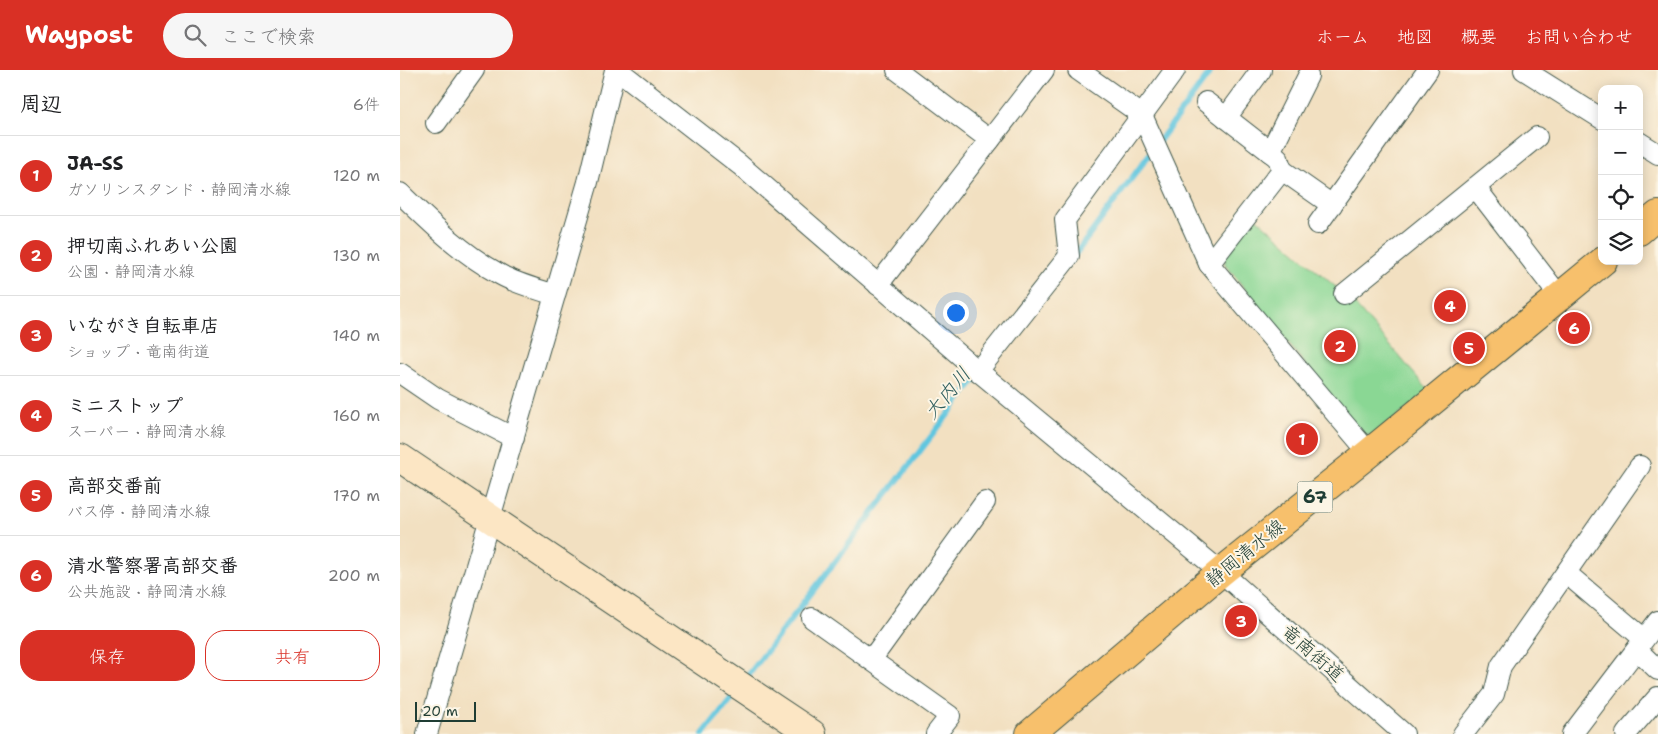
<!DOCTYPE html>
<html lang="ja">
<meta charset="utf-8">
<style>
:root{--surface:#fff;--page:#f6f6f6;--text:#202124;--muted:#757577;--line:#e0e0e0;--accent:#d93025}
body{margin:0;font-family:"Shantell Sans","Klee One",sans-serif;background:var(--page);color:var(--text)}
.controls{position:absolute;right:15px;top:15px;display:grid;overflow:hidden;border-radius:10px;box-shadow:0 2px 12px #0003}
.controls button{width:45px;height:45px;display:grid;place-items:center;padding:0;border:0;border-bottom:1px solid var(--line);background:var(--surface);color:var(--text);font:25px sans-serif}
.scale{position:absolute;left:15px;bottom:12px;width:61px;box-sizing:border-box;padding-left:5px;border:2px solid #1f3d34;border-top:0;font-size:14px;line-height:18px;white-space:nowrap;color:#1f3d34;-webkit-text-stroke:4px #fcf5e5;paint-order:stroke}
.you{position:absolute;left:555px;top:242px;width:18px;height:18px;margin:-12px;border:4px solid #fff;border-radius:50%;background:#1a73e8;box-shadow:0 0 0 8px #1a73e833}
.badge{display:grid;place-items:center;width:32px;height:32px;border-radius:50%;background:var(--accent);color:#fff;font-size:16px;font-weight:700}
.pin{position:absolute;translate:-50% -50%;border:2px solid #fff;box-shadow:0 1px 5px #0006}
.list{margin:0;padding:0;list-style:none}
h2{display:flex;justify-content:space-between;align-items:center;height:65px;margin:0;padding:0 20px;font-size:21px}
h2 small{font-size:16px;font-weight:400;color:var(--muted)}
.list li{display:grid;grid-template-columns:32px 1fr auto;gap:15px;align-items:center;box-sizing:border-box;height:80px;padding:0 20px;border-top:1px solid var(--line)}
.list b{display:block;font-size:19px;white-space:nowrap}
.list p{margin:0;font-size:16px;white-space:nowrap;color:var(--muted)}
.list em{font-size:16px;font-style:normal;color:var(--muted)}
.actions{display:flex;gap:10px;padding:15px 20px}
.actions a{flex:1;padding:11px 0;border:1px solid var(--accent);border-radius:20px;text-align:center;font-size:18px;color:var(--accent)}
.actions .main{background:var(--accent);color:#fff}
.icon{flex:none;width:28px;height:28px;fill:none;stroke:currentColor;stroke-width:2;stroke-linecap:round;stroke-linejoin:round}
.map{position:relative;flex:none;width:1258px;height:664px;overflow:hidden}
header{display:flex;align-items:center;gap:30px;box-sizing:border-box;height:70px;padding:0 25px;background:var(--accent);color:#fff}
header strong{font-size:24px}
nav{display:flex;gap:28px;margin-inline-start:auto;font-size:18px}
.search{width:350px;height:45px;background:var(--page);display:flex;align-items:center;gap:12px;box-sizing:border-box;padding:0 18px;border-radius:28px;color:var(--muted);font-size:19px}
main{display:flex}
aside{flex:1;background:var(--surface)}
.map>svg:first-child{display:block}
.green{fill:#8ad794;stroke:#548a64}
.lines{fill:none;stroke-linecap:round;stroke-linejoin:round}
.stream{stroke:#61c6df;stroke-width:6}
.street-casing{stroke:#3f5549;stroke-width:22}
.secondary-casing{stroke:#3f5549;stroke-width:30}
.primary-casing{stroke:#3f5549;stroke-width:30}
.street{stroke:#fff;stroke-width:20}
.secondary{stroke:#fce6c4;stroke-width:28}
.primary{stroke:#f7c06c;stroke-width:28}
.labels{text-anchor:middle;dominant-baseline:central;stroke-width:4;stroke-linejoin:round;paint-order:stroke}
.shield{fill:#fcf5e5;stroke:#617469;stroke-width:1}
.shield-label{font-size:18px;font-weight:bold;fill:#1f3d34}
.street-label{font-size:19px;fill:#1f3d34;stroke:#fcf5e5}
.water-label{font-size:20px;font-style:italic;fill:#305f5f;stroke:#fcf5e5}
</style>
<header>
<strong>Waypost</strong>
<div class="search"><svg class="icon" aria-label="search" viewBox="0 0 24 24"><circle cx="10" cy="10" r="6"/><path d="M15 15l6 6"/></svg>ここで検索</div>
<nav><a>ホーム</a><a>地図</a><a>概要</a><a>お問い合わせ</a></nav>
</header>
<main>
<aside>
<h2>周辺<small>6件</small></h2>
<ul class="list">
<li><span class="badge">1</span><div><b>JA-SS</b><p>ガソリンスタンド · 静岡清水線</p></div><em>120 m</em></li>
<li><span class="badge">2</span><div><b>押切南ふれあい公園</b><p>公園 · 静岡清水線</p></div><em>130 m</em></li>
<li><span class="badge">3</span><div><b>いながき自転車店</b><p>ショップ · 竜南街道</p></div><em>140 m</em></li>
<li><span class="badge">4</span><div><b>ミニストップ</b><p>スーパー · 静岡清水線</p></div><em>160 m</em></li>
<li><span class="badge">5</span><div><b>高部交番前</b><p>バス停 · 静岡清水線</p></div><em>170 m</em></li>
<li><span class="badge">6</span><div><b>清水警察署高部交番</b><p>公共施設 · 静岡清水線</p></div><em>200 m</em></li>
</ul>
<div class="actions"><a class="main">保存</a><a>共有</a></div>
</aside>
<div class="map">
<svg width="1258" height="664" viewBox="0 0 1258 664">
<rect width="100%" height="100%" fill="#fcf5e5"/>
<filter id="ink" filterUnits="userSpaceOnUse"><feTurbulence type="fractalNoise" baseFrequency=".02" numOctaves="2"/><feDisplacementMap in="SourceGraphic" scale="10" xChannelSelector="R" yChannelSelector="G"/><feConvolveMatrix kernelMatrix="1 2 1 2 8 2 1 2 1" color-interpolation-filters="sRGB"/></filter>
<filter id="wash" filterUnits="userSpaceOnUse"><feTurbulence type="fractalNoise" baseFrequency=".0096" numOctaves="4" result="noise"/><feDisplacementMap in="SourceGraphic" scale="20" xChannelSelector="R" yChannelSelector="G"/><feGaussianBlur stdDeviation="1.12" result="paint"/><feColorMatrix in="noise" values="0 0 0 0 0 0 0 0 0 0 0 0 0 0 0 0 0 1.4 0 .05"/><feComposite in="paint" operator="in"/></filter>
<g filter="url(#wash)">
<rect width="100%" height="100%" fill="#f2e0c1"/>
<!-- green -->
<polygon class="green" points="855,147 952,231 1029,321 973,366 961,364 825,194 825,182"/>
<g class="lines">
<!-- stream -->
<g class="stream">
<polyline points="674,186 812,0"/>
<polyline points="343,612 573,312 581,306"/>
<polyline points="303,664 336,622"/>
</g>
</g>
</g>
<g filter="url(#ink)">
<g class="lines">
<defs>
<g id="street">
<polyline points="218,0 340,95 578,301 821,502 1004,664"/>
<polyline points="497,0 590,70"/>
<polyline points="678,0 742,45 809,194 969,383"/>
<polyline points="1124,0 1202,49"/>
<polyline points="806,32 878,88 882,100 809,194"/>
<polyline points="826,48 861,0"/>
<polyline points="36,53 74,0"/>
<polyline points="1239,72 1258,84"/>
<polyline points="870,82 908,6"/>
<polyline points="882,100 932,135"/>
<polyline points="1076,118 1160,227"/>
<path d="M0,123C31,153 62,184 101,205C117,214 137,219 155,225"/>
<polyline points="918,154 1028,0"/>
<polyline points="478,215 644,0"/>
<polyline points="944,224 1137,67"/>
<polyline points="578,301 669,186 665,150 775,0"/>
<polyline points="0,303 38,329 114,368"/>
<polyline points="1166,503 1244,569"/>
<polyline points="412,548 550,646 536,664"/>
<polyline points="1237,580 1258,600"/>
<polyline points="471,590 585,432"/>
<polyline points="27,664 188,112 215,0"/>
<polyline points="1063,664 1094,624 1101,596 1240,396"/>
<polyline points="1172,664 1258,551"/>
<polyline points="1226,664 1258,627"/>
</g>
<polyline id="secondary" points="0,388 412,664"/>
<g id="primary">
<polyline points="1239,161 1258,145"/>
<polyline points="630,664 821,502 969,383 1203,191"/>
</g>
</defs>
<!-- street casing -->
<use href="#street" class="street-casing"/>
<!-- secondary casing -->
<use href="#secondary" class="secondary-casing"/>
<!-- primary casing -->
<use href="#primary" class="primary-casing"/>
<!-- street -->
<use href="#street" class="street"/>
<!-- secondary -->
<use href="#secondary" class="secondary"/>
<!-- primary -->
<use href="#primary" class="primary"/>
</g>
</g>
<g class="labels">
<!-- shield labels -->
<rect class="shield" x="897.5" y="411.5" width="35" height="31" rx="4"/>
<g class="shield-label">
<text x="915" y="427">67</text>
</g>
<!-- street labels -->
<g class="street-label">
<text transform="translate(845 483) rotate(-39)">静岡清水線</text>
<text transform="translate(913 583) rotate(41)">竜南街道</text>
</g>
<!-- water labels -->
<g class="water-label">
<text transform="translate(547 323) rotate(-50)">大内川</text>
</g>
</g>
</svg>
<div class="controls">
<button>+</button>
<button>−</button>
<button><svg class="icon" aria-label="locate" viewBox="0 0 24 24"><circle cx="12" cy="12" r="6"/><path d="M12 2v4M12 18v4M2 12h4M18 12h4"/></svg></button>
<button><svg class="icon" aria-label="layers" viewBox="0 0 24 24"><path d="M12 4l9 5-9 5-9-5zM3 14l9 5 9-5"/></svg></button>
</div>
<div class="scale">20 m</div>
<div class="you"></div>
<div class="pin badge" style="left:902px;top:369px">1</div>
<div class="pin badge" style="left:940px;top:276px">2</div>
<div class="pin badge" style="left:841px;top:551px">3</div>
<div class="pin badge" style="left:1050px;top:236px">4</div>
<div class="pin badge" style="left:1069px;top:278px">5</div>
<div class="pin badge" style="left:1174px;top:258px">6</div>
</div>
</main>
